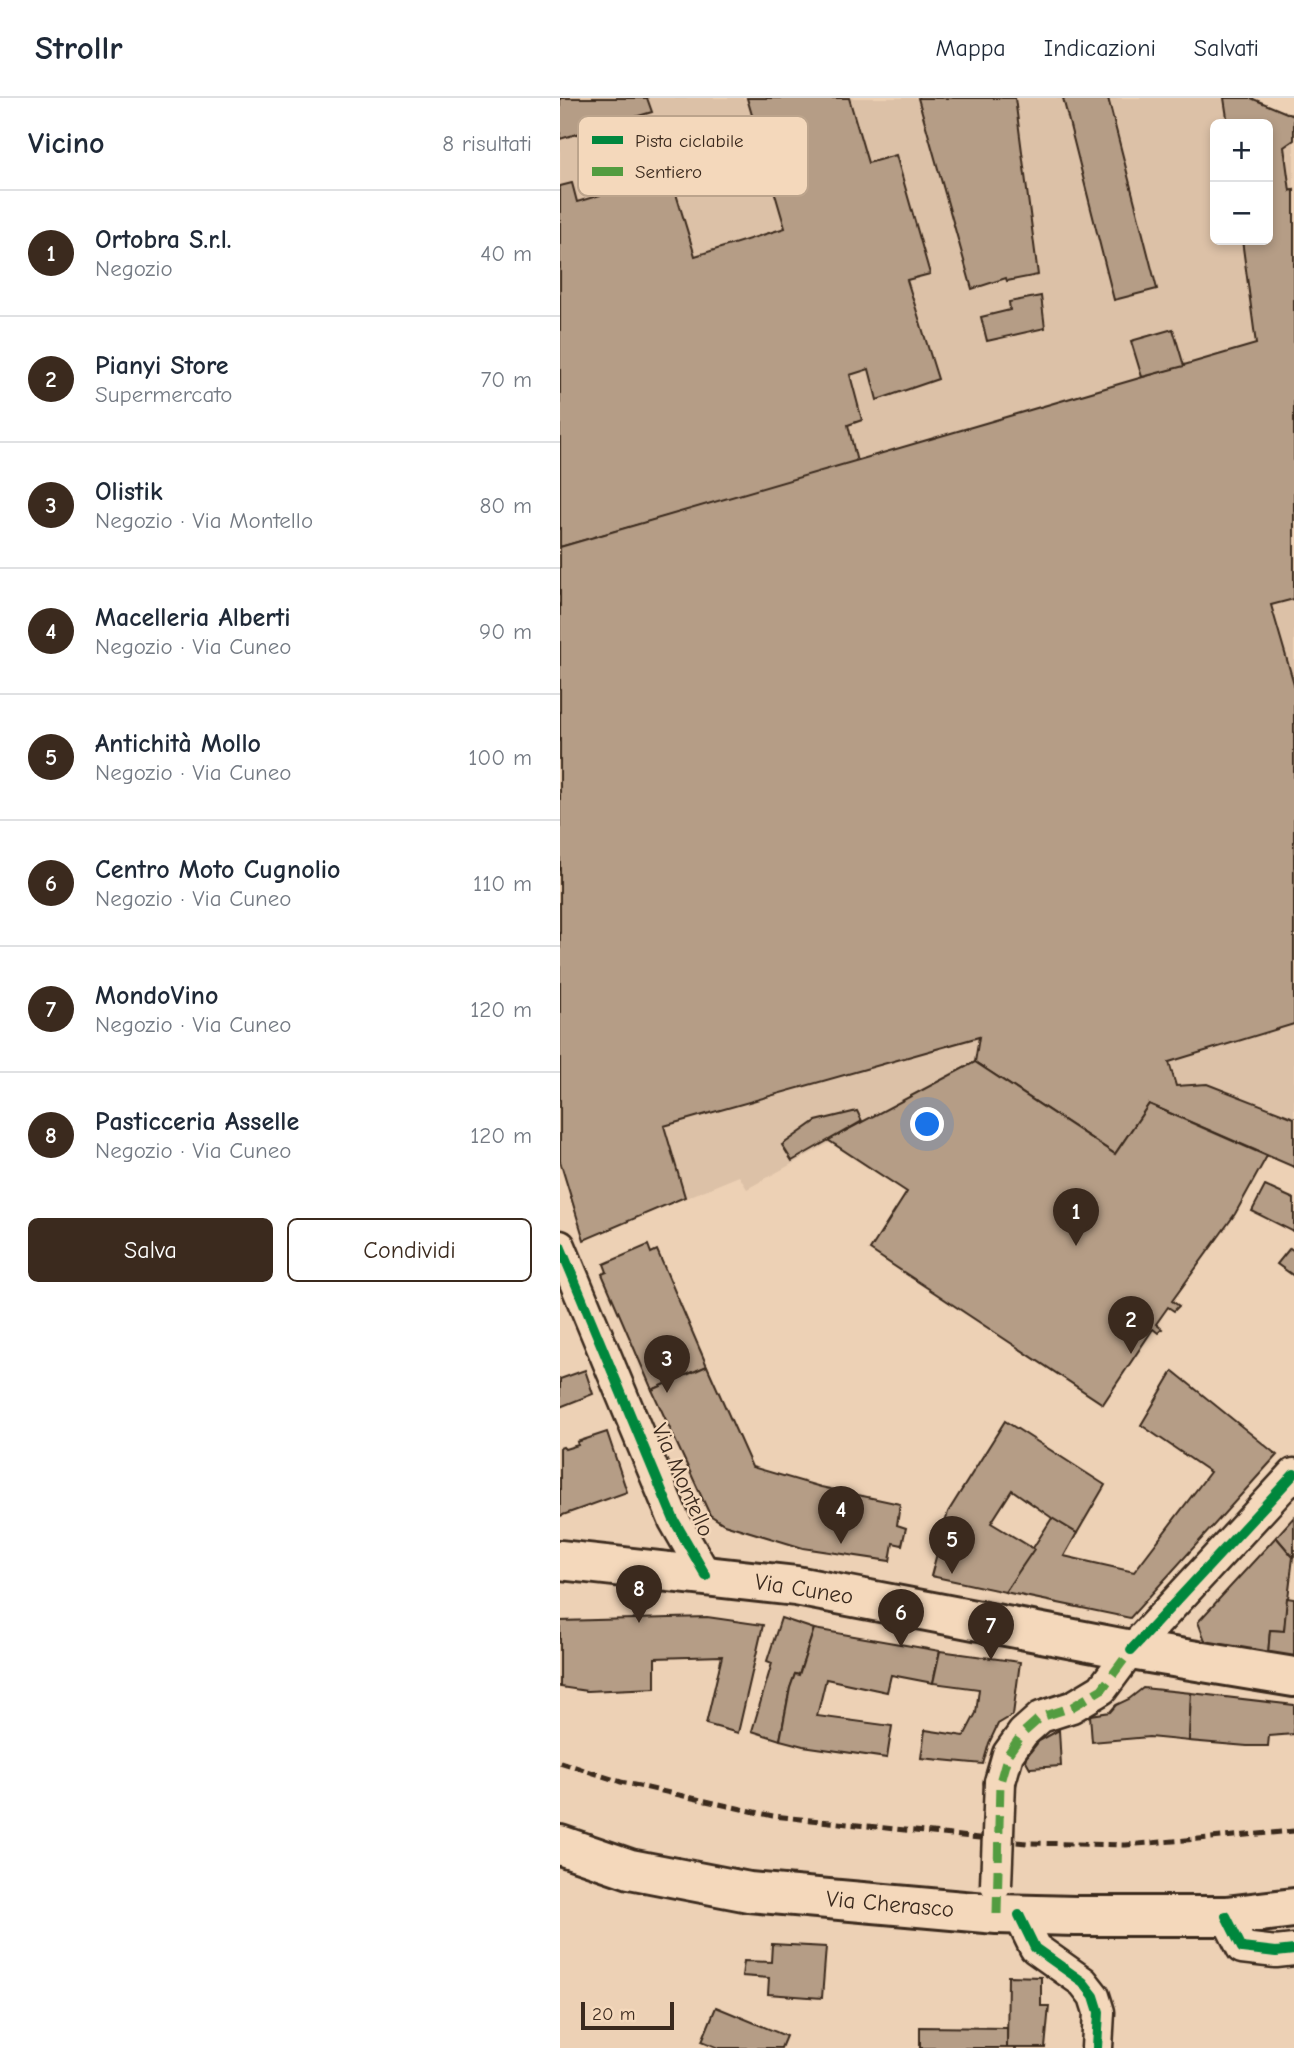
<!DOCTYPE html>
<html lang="it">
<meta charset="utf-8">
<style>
:root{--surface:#fff;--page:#f6f6f7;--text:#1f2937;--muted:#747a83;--line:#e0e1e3;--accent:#3b2a1e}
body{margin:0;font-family:"Comic Neue",sans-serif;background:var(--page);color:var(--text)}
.controls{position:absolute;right:21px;top:21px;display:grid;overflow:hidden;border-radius:10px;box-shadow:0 4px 10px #0003}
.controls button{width:63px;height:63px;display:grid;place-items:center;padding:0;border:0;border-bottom:2px solid var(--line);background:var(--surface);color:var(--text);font:35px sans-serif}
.scale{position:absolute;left:21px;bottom:18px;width:93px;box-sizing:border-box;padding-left:7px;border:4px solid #3b2a1e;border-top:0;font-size:19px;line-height:24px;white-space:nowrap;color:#3b2a1e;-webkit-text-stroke:5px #f4d8bb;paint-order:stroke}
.you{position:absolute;left:368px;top:1027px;width:24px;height:24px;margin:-18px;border:5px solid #fff;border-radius:50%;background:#1a73e8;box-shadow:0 0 0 10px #1a73e833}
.badge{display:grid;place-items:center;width:46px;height:46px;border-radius:50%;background:var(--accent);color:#fff;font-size:23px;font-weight:700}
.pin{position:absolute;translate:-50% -58px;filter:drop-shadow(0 2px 4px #0008)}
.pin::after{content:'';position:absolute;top:37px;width:24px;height:21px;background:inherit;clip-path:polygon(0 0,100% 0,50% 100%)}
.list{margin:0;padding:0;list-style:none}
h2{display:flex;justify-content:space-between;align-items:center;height:91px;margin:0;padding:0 28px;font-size:30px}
h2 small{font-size:23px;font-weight:400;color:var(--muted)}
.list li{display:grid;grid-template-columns:46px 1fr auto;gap:21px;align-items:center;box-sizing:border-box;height:126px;padding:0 28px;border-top:2px solid var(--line)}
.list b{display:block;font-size:26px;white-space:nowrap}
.list p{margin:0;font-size:23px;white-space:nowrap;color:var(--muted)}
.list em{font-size:23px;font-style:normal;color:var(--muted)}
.actions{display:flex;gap:14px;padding:21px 28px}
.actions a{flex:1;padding:16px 0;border:2px solid var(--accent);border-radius:10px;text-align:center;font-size:24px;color:var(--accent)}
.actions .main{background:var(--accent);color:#fff}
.map{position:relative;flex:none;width:734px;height:1950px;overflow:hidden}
header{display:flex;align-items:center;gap:42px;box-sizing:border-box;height:98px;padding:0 35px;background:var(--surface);border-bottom:2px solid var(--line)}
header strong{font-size:33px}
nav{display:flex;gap:38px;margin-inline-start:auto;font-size:24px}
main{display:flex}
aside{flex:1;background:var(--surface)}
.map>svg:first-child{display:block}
.built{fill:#dcc1a7;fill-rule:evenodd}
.building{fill:#b59d86;stroke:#3b2a1e;stroke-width:2}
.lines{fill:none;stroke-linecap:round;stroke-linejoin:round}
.street-casing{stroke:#3b2a1e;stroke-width:35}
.secondary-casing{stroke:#3b2a1e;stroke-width:44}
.primary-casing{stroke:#3b2a1e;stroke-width:44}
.street{stroke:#f4d8bb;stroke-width:30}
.secondary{stroke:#f4d8bb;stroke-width:38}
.primary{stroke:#f4d8bb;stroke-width:38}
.rail{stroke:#3b2a1e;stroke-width:5;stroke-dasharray:10 5;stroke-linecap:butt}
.street-bridge-casing{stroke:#3b2a1e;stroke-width:35;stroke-linecap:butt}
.street-bridge{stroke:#f4d8bb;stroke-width:30}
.quiet{stroke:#529c3f;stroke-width:9;stroke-dasharray:18 9;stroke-linecap:butt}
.cycleway-casing{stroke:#f4d8bb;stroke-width:15}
.cycleway{stroke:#00873e;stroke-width:10}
.labels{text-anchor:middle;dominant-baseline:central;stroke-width:5;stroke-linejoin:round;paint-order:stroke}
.street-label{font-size:23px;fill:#3b2a1e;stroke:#f4d8bb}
.key{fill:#f4d8bb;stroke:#bca48c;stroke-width:2}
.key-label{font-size:19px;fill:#3b2a1e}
</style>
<header>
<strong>Strollr</strong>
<nav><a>Mappa</a><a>Indicazioni</a><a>Salvati</a></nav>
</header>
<main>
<aside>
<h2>Vicino<small>8 risultati</small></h2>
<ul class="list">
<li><span class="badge">1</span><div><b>Ortobra S.r.l.</b><p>Negozio</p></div><em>40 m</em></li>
<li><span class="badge">2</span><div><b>Pianyi Store</b><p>Supermercato</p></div><em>70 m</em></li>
<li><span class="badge">3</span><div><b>Olistik</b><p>Negozio · Via Montello</p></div><em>80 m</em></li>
<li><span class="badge">4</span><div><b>Macelleria Alberti</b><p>Negozio · Via Cuneo</p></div><em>90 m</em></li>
<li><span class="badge">5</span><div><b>Antichità Mollo</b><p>Negozio · Via Cuneo</p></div><em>100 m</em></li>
<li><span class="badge">6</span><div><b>Centro Moto Cugnolio</b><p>Negozio · Via Cuneo</p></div><em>110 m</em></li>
<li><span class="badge">7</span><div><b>MondoVino</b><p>Negozio · Via Cuneo</p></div><em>120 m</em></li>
<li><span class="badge">8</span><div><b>Pasticceria Asselle</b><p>Negozio · Via Cuneo</p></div><em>120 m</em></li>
</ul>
<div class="actions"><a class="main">Salva</a><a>Condividi</a></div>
</aside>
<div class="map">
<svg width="734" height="1950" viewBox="0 0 734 1950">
<rect width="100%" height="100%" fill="#edd1b5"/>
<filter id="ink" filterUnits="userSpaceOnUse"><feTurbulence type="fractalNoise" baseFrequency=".0143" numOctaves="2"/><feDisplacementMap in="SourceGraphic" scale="14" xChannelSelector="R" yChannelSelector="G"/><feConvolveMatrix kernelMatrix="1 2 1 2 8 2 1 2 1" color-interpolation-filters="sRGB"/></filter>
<g filter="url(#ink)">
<!-- built -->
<path class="built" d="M0,0H691L734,18V1069L589,1006L415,964L187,1091L179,1078L24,1142L0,1063ZM655,26H708V142H655Z"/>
<!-- building -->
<g class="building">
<polygon points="0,0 87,0 92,14 0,41"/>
<polygon points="187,0 289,0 308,65 336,57 370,176 347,182 378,281 317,302 309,271 290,277 302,322 288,327 297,364 0,449 0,88 12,85 17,104 110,76 135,158 225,130"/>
<polygon points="358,0 455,0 478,177 447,183 446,180 412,191"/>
<polygon points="503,0 548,0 597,191 554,202"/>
<polygon points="664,0 691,0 734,18 734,42 724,49 730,93 734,91 734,501 711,507 734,586 734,926 609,964 616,988 647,986 734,1020 734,1069 589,1006 555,1056 415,964 419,939 104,1028 125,1099 24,1142 0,1063 0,449 696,246 682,142 708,142 708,26 668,26"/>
<polygon points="481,198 485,230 427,243 421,219 450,212 449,204"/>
<polygon points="613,231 624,268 582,279 571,243"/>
<polygon points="415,964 555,1056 589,1006 707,1058 675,1116 612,1203 619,1208 614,1213 608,1209 596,1226 602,1231 598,1235 593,1231 543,1306 310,1152 347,1094 268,1042"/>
<polygon points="297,1013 302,1023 232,1063 222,1047 256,1023"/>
<polygon points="705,1088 734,1101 734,1134 692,1113"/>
<polygon points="88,1147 91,1155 97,1152 147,1268 92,1292 42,1176 47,1174 44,1166"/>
<polygon points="730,1150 734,1153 734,1178 717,1166"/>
<polygon points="147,1268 192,1369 261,1389 340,1406 337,1427 346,1430 342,1447 333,1445 330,1463 243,1450 164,1426 150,1417 92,1292"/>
<polygon points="25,1272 33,1296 0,1309 0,1281"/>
<polygon points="613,1273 717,1357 570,1520 445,1494 492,1420 517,1435 504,1458 574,1474 650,1374 581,1327"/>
<polygon points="445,1323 545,1387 517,1435 492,1420 452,1392 431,1425 474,1451 445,1494 371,1478 388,1414"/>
<polygon points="47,1334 67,1394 0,1418 0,1350 3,1349 5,1351 18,1347 17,1344"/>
<polygon points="734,1419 734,1458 733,1459 716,1439"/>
<polygon points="716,1439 733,1459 724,1533 710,1532 708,1557 646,1545 638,1524"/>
<polygon points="727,1500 734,1501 734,1560 708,1557 710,1532 724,1533"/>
<polygon points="147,1519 203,1527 178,1635 146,1626 162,1558 95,1560 95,1590 27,1593 0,1589 0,1523"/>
<polygon points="221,1520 254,1531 239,1577 235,1576 230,1590 220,1642 192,1633 212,1565 207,1563"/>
<polygon points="254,1531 380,1553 373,1585 331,1577 327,1594 266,1581 257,1618 332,1628 327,1660 243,1648 220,1642 230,1590 235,1576 239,1577"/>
<polygon points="380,1553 460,1564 453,1617 438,1626 429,1645 423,1666 361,1660 365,1632 404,1638 416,1615 419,1591 373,1585"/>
<polygon points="583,1590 631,1595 629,1643 589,1639 532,1644 530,1617 550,1614 556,1607 569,1601"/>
<polygon points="631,1595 734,1607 734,1636 709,1638 708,1648 687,1648 629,1643"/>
<polygon points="499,1632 501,1668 470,1670 465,1661 479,1643"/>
<polygon points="212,1846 266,1849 262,1900 208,1896 209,1880 182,1878 184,1863 211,1864"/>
<polygon points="448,1878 481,1879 481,1908 489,1908 485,1950 447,1950"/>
<polygon points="156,1909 226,1938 221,1950 159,1950 142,1943"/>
<polygon points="360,1929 447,1930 447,1950 360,1950"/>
</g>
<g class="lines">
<defs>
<g id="street">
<polyline points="0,1148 114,1422 146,1478"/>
<polyline points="440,1684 448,1656 463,1635 481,1619 512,1609 542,1591 571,1552 734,1376"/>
<polyline points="459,1817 475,1850 523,1884 534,1898 539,1914 537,1950"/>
<polyline points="666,1818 682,1850 716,1854 734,1852"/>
</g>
<polyline id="secondary" points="0,1747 70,1771 189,1794 437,1816 516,1818 666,1818 734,1810"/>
<polyline id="primary" points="0,1462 236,1488 571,1552 734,1579"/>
</defs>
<!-- street casing -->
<use href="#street" class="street-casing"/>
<!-- secondary casing -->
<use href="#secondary" class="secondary-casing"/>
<!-- primary casing -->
<use href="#primary" class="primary-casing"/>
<!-- street -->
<use href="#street" class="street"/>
<!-- secondary -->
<use href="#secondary" class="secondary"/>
<!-- primary -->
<use href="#primary" class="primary"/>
<!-- rail -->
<polyline class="rail" points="0,1664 61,1684 213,1718 467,1745 566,1747 734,1733"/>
<defs>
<polyline id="street-bridge" points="436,1787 440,1684"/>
</defs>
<!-- street-bridge casing -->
<use href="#street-bridge" class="street-bridge-casing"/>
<!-- street-bridge -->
<use href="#street-bridge" class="street-bridge"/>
<!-- quiet -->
<polyline class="quiet" points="437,1816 440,1684 448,1656 463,1635 481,1619 512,1609 542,1591 571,1552"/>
<defs>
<g id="cycleway">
<polyline points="0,1148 114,1422 146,1478"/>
<polyline points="571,1552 734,1376"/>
<polyline points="459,1817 475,1850 523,1884 534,1898 539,1914 537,1950"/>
<polyline points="666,1818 682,1850 716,1854 734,1852"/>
</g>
</defs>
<!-- cycleway casing -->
<use href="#cycleway" class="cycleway-casing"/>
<!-- cycleway -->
<use href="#cycleway" class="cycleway"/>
</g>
</g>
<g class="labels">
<!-- street labels -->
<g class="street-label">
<text transform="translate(123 1382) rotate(66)">Via Montello</text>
<text transform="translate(244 1491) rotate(9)">Via Cuneo</text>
<text transform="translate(330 1806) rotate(5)">Via Cherasco</text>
</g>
</g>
<!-- legend -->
<rect x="18" y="18" width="230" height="80" rx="10" class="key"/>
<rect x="32" y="38" width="31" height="8" fill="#00873e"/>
<rect x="32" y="69" width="31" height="9" fill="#529c3f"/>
<g class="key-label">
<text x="75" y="49">Pista ciclabile</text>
<text x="75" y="80">Sentiero</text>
</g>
</svg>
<div class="controls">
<button>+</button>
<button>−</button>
</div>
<div class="scale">20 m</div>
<div class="you"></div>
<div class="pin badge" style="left:516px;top:1148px">1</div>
<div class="pin badge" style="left:571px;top:1256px">2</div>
<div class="pin badge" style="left:107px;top:1295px">3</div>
<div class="pin badge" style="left:281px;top:1446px">4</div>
<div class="pin badge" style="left:392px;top:1476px">5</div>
<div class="pin badge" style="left:341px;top:1549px">6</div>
<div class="pin badge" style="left:431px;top:1562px">7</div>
<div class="pin badge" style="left:79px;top:1525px">8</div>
</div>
</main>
